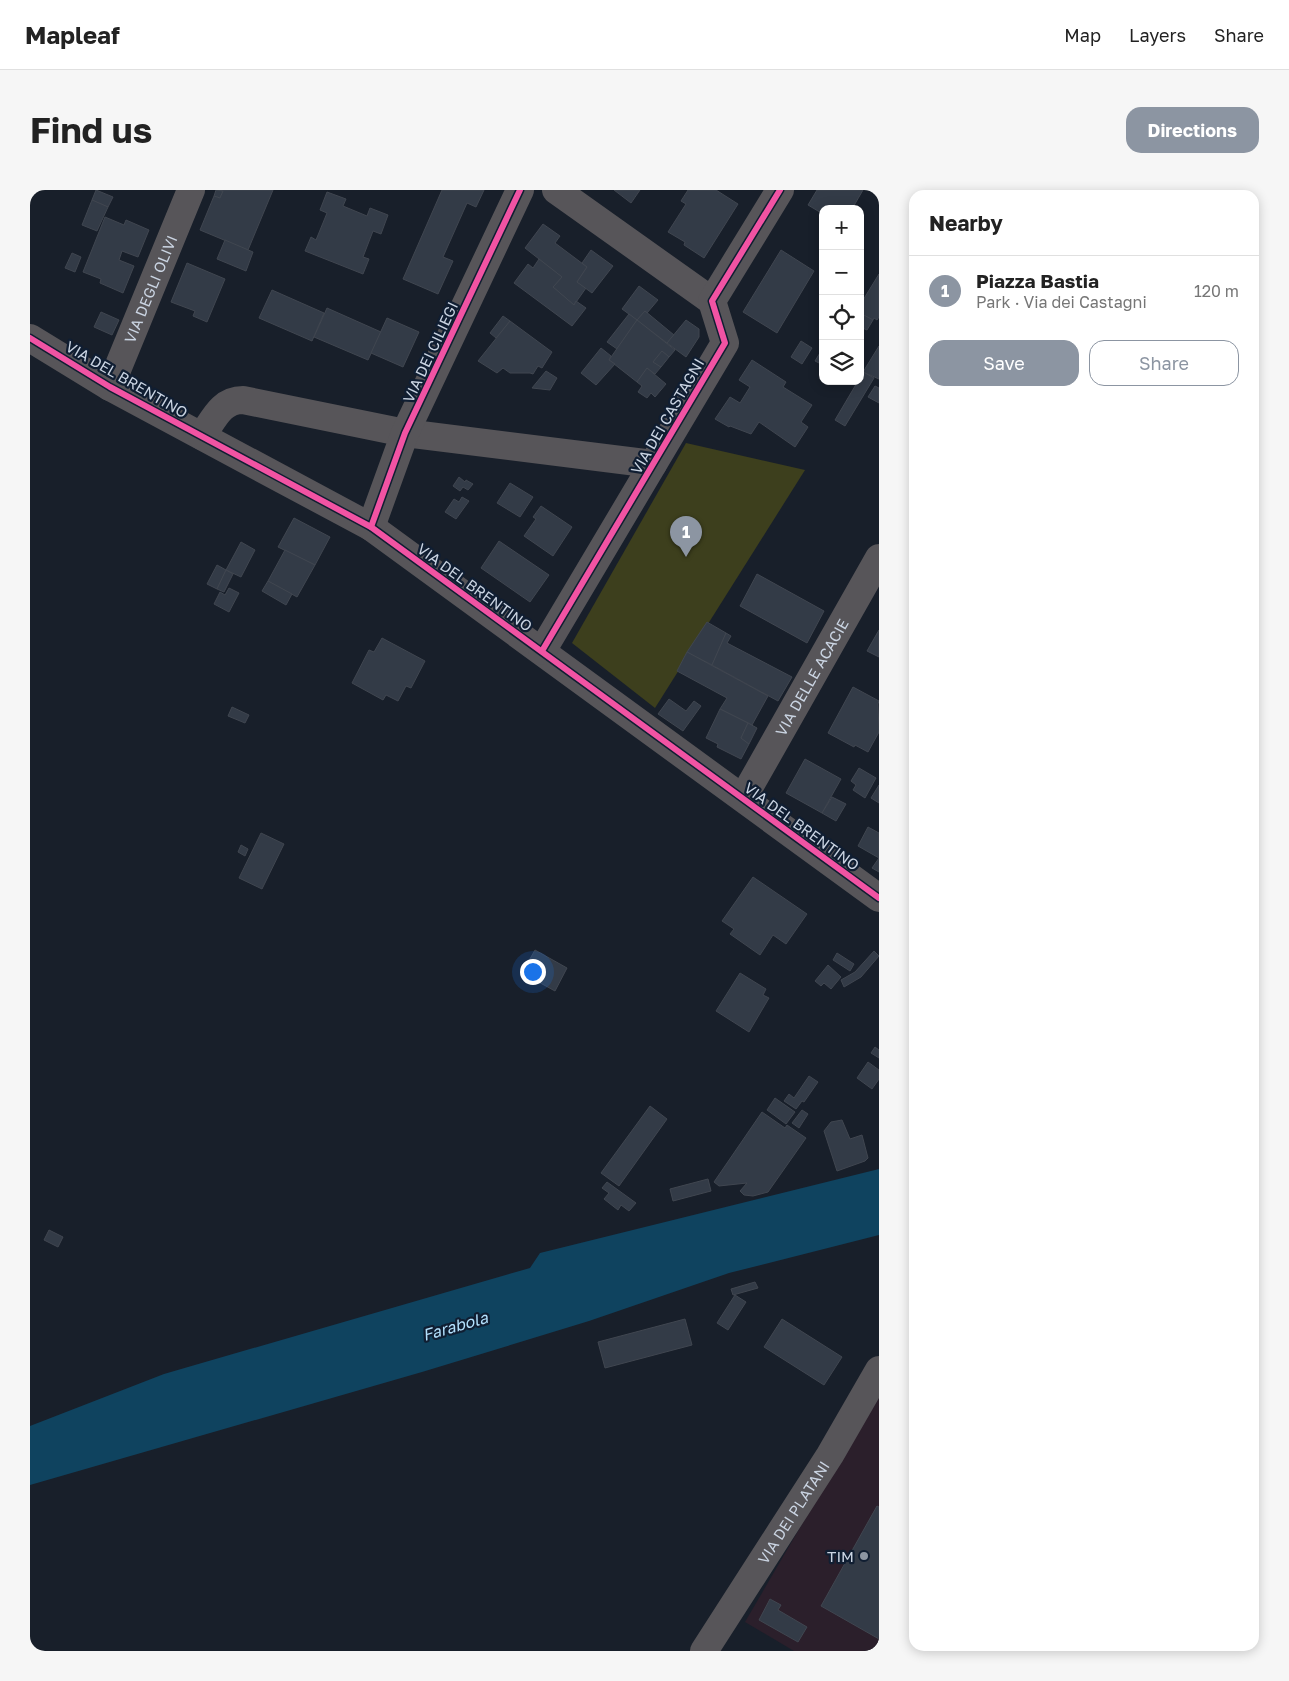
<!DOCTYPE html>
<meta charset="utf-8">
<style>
:root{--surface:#fff;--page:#f6f6f6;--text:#222;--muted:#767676;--line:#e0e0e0;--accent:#8c95a2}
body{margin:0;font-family:"Golos Text",sans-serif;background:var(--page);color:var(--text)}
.controls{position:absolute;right:15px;top:15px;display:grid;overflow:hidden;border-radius:10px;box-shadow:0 2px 12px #0003}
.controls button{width:45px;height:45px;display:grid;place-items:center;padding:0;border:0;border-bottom:1px solid var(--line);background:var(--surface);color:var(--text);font:25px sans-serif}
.you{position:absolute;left:502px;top:781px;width:18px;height:18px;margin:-12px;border:4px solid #fff;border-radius:50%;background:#1a73e8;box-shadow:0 0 0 8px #1a73e833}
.badge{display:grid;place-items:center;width:32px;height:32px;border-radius:50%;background:var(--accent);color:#fff;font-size:16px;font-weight:700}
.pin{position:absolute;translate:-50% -41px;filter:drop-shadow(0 1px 2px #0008)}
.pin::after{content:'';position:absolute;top:26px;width:18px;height:15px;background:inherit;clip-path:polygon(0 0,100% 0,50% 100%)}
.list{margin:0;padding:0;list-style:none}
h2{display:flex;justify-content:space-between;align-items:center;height:65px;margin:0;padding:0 20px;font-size:21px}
h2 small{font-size:16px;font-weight:400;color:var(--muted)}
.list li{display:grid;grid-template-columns:32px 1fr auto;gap:15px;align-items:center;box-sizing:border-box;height:70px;padding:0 20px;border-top:1px solid var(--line)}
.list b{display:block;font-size:19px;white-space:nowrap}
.list p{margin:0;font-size:16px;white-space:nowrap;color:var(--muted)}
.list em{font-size:16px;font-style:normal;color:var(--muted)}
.actions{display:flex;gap:10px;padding:15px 20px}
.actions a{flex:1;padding:11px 0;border:1px solid var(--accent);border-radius:15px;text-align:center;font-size:18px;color:var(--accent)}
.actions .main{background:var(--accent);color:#fff}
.icon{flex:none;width:28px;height:28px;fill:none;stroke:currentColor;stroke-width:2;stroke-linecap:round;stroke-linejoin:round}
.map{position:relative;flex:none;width:849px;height:1461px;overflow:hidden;border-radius:15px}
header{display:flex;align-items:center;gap:30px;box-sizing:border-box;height:70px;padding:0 25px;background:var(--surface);border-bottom:1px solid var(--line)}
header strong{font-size:24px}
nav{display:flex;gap:28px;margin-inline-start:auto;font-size:18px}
.intro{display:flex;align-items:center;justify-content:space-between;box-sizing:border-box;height:120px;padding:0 30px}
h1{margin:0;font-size:35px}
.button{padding:12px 22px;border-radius:15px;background:var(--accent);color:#fff;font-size:18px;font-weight:700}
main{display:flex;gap:30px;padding:0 30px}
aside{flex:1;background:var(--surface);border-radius:15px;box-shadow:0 2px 12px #0003}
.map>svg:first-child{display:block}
.industrial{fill:#2b1f2b}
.green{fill:#3d3f1d}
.water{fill:#0f435f}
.building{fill:#333b47;stroke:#404650}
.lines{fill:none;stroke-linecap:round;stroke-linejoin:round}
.minor{stroke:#575559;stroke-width:28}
.cycleway-casing{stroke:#101e32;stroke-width:9}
.cycleway{stroke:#f153a3;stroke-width:6}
.poi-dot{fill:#8c95a2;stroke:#101e32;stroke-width:2}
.labels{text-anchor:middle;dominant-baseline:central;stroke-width:4.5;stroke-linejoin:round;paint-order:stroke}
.street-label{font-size:15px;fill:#cad4e2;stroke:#101e32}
.poi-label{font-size:15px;fill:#cad4e2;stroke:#101e32;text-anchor:end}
.water-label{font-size:16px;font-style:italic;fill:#b3e1fe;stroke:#101e32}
</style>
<header>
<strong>Mapleaf</strong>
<nav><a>Map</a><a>Layers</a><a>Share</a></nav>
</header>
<div class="intro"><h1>Find us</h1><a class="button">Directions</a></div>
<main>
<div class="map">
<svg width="849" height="1461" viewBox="0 0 849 1461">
<rect width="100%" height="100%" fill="#181f2a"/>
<!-- industrial -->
<polygon class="industrial" points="849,1202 849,1461 764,1461 715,1432"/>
<!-- green -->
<polygon class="green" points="656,253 775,280 625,518 542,453"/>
<!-- water -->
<polygon class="water" points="849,979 849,1045 699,1083 559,1131 392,1182 0,1295 0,1236 134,1184 500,1078 510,1063"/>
<!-- building -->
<g class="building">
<polygon points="66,0 83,7 78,17 62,10"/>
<polygon points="186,0 193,1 190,8 184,6"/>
<polygon points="189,0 243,0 218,60 170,40 184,6 190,8 193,1"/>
<polygon points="412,0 454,0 446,17 437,13 413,67 423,71 408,104 373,89"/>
<polygon points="584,0 610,0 601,13"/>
<polygon points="658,0 686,0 708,14 674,68 654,55 655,52 638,42 656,14 651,11"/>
<polygon points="787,0 833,0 822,19 793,19 793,24 778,15"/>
<polygon points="297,2 316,9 313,16 337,26 340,18 358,25 351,44 343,41 333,67 339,69 333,84 275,61 281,47 286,50 297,23 290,20"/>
<polygon points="62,10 78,17 67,41 52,35"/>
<polygon points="75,27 94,35 96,30 119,40 108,67 92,61 89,70 104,76 93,103 70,93 71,89 53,82"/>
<polygon points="513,34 530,46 525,53 557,77 547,92 556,98 544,115 523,97 532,87 495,58"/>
<polygon points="195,50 223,62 216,81 187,69"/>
<polygon points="561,60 583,76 562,103 547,92 557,77 552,73"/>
<polygon points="751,60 784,81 747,143 713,122"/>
<polygon points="42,63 51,67 45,82 35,78"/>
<polygon points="509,69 532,87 523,97 544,115 546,111 556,118 542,136 484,93 498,74 503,78"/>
<polygon points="157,73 195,89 177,132 163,126 165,121 141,112"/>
<polygon points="849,84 849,127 847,130 844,128 843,130 830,123 830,115"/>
<polygon points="609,96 628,110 617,123 615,121 607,130 592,119"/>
<polygon points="242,100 294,123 282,151 229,128"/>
<polygon points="297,118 351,142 338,170 284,147"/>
<polygon points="615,121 644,145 637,153 607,130"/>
<polygon points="71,122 89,130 82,145 64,137"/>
<polygon points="830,123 843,130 837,140 830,137"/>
<polygon points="599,124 607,130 587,159 577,152"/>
<polygon points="473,126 480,131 466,148 460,143"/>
<polygon points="357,128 389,142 373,177 341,163"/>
<polygon points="607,130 645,160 639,167 632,161 623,172 631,177 625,184 617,178 607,192 579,170"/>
<polygon points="656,130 669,139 669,147 656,167 637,153"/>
<polygon points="480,131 522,162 512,178 508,176 503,184 500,183 480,183 473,178 467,183 448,171"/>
<polygon points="771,151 782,158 772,174 761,167"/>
<polygon points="849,156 849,189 833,182"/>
<polygon points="571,158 581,166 579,170 585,174 566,195 551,183"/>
<polygon points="793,158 793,175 785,171"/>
<polygon points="632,161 639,167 631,177 623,172"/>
<polygon points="722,170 756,192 753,197 782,215 771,232 778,237 765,257 729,232 721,244 700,236 699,237 685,229 700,207 710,213 720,197 709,190"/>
<polygon points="617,178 636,194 625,207 621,203 617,208 608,202 612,196 607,192"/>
<polygon points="516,181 527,188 520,200 502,198"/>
<polygon points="833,182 844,188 815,236 805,230 828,191 830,191 830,187"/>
<polygon points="845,196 849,198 849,213 838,207"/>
<polygon points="429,287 435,292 436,290 443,294 438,300 433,297 430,301 423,296"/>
<polygon points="480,293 503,307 490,327 467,313"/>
<polygon points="432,307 439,311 426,329 415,322 424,309 429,312"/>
<polygon points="511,316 542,337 523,366 494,346 506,329 503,327"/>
<polygon points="264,328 300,347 285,375 248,357"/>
<polygon points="469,351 519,385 500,412 451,378"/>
<polygon points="211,352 225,360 211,387 196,380"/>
<polygon points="255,360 285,375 267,407 238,391"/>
<polygon points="187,375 196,380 187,399 177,394"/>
<polygon points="196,380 203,384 194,402 187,399"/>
<polygon points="727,384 794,421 777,453 710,416"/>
<polygon points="238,391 262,404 256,415 232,401"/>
<polygon points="199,398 209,403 199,422 184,414 190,402 195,405"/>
<polygon points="677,432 696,443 682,475 657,462"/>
<polygon points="849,440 849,467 837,461"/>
<polygon points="696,443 701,446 697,453 762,487 748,511 682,475"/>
<polygon points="352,448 395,471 381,498 376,496 368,511 356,505 353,510 322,493 339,460 344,462"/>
<polygon points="657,462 738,506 722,535 690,519 697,508 647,481"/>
<polygon points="823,497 849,511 848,514 849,542 838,562 825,555 824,557 798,543"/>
<polygon points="639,509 656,521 664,511 671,516 653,541 628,524"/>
<polygon points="202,517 219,525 215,533 198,526"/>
<polygon points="690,519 718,533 711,548 719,554 711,569 687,557 688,554 676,548"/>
<polygon points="718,533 727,538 719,554 711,548"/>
<polygon points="775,569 811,589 792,623 756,603"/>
<polygon points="829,578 846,588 835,608 823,600 826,595 821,591"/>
<polygon points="849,595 849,613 841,608"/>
<polygon points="802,607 816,614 806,631 792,623"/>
<polygon points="838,637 849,643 849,668 828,656"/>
<polygon points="231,643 254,654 232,699 209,688"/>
<polygon points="211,655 218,659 215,666 208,662"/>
<polygon points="849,668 849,682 842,678"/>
<polygon points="723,687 777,724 756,754 743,745 730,765 700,744 704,739 692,731"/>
<polygon points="505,760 537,778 525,801 492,783"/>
<polygon points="844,761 849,766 831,787 814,797 811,790 825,782"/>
<polygon points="807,763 824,774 820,781 803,770"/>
<polygon points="798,775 811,787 801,799 794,793 791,796 785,791"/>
<polygon points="710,783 736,799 733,805 739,808 719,842 686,821"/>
<polygon points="845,857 849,860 849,868 841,863"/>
<polygon points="838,872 849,880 849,889 842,899 827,888"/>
<polygon points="779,886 788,892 774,912 772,911 766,919 754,911 759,904 764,908"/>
<polygon points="745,908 765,922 756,934 737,920"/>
<polygon points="620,916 637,929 589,996 571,983"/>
<polygon points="772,920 778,924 769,938 762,933"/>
<polygon points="732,922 755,938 757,935 776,948 738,1002 723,1006 714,1005 710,1001 717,993 689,996 684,992"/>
<polygon points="812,930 820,949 832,945 838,968 835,971 807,981 794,941 801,932"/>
<polygon points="678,989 681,1001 643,1011 640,999"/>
<polygon points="577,992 606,1013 599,1021 591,1015 588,1020 574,1009 579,1003 572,998"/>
<polygon points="19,1040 33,1047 28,1057 14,1050"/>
<polygon points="725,1092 728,1098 703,1105 701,1099"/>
<polygon points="705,1105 716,1112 698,1140 687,1133"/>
<polygon points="655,1129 662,1155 575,1178 568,1152"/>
<polygon points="752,1129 812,1167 794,1195 734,1157"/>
<polygon points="847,1316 849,1317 849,1449 791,1416"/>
<polygon points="740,1409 751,1415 748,1420 777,1437 768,1452 729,1430"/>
</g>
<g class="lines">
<!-- minor -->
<g class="minor">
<polyline points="526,0 682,111"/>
<polyline points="0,148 80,197 341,337 849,708"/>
<path id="s1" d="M80,197L161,0"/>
<path d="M172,246C184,229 191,210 213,210L375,243L623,274"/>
<polyline points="341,337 375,243 490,0"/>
<polyline points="512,461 695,153 682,111 750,0"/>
<path id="s2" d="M713,608L849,368"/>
<path id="s3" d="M674,1461L800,1265L849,1180"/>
</g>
<defs>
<g id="cycleway">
<polyline points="0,148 80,197 341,337 849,708"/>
<polyline points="341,337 375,243 490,0"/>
<polyline points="512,461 695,153 682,111 750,0"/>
</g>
</defs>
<!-- cycleway casing -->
<use href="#cycleway" class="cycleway-casing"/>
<!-- cycleway -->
<use href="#cycleway" class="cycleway"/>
</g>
<!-- markers -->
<circle class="poi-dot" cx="834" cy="1366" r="5"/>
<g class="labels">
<!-- street labels -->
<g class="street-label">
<text stroke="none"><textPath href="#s1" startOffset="106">VIA DEGLI OLIVI</textPath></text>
<text transform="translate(400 162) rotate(-65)">VIA DEI CILIEGI</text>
<text transform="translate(97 189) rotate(30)">VIA DEL BRENTINO</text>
<text transform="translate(637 226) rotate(-60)">VIA DEI CASTAGNI</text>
<text transform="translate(445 397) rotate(36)">VIA DEL BRENTINO</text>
<text stroke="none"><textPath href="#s2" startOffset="139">VIA DELLE ACACIE</textPath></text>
<text transform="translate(772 636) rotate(36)">VIA DEL BRENTINO</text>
<text stroke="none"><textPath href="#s3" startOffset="165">VIA DEI PLATANI</textPath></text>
</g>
<!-- poi labels -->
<g class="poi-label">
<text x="824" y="1366">TIM</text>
</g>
<!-- water labels -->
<g class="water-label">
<text transform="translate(425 1136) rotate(-16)">Farabola</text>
</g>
</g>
</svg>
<div class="controls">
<button>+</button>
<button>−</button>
<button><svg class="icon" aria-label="locate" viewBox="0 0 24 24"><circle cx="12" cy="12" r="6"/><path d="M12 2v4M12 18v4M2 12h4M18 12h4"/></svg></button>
<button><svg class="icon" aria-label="layers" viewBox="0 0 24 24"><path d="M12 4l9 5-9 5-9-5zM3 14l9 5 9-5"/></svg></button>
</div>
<div class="you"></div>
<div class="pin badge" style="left:656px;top:367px">1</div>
</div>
<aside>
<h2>Nearby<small></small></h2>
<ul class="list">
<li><span class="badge">1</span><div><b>Piazza Bastia</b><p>Park · Via dei Castagni</p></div><em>120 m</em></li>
</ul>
<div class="actions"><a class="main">Save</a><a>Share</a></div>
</aside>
</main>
